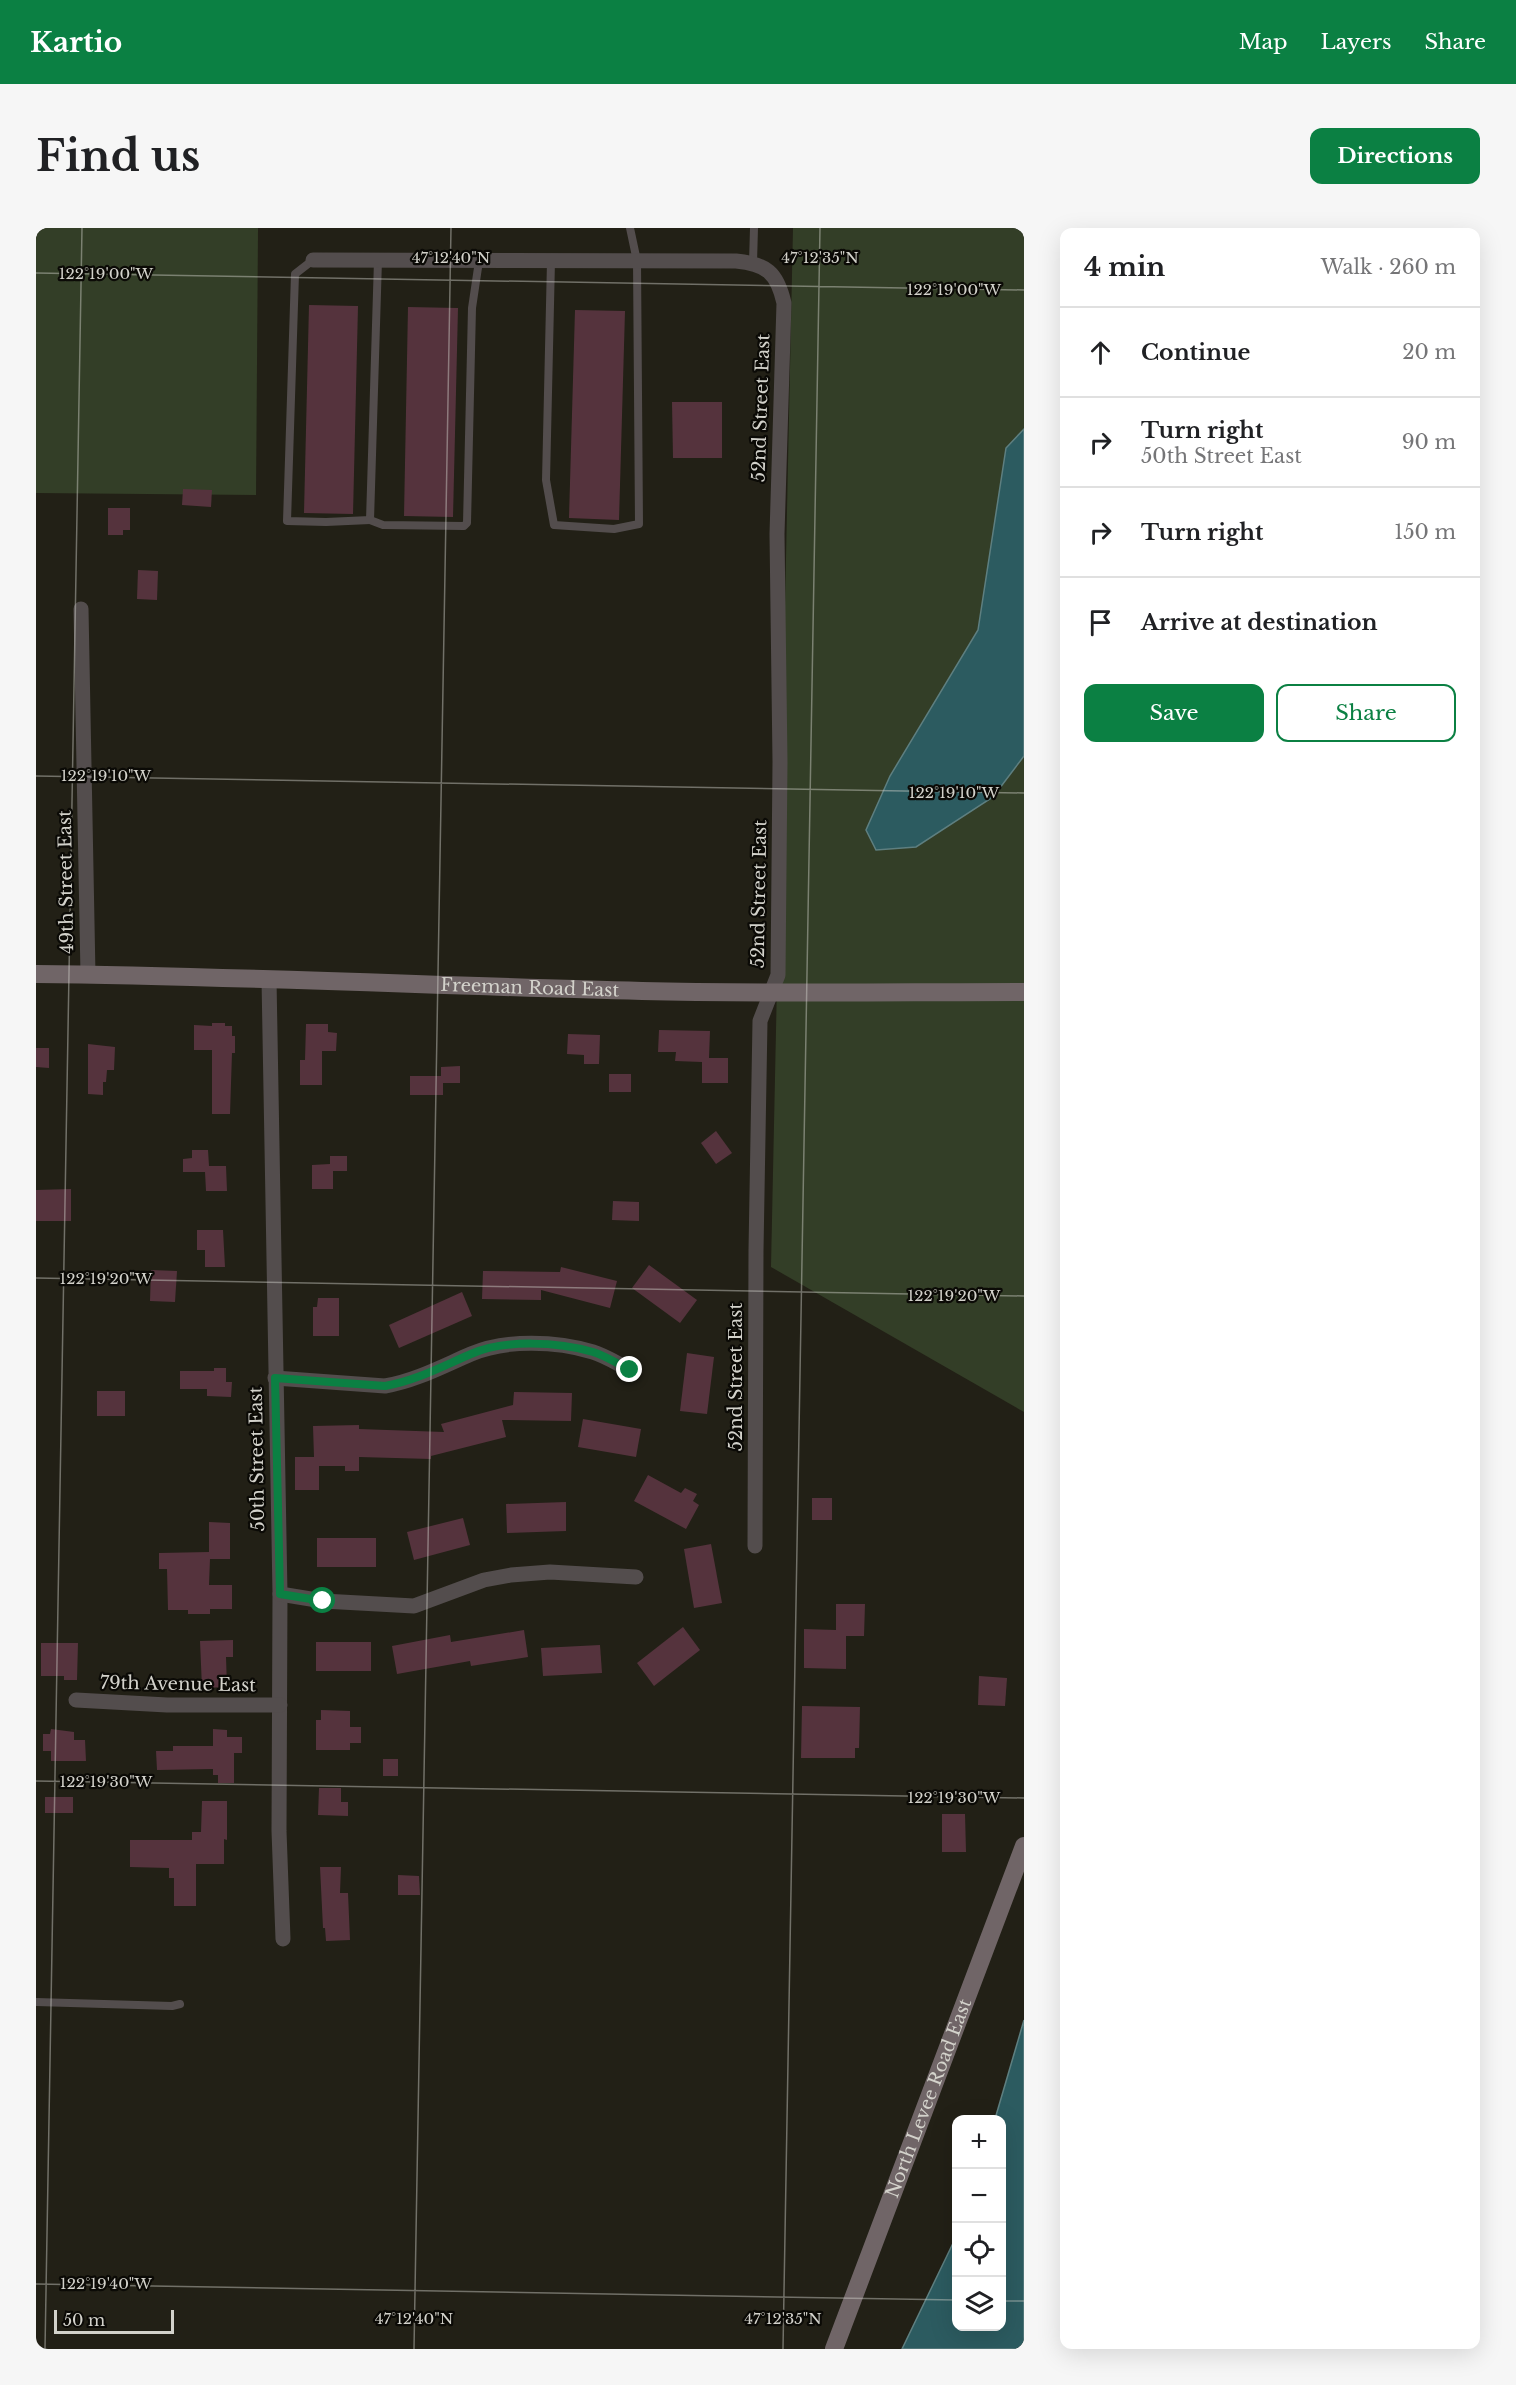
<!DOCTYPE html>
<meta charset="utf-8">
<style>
:root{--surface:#fff;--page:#f6f6f6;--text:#202124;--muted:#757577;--line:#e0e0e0;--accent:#0b8043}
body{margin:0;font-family:"Libre Baskerville",serif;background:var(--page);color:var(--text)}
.controls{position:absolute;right:18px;bottom:18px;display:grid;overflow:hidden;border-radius:12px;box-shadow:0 6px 24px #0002}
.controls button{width:54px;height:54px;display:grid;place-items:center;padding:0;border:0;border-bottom:2px solid var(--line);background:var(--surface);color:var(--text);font:30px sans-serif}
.scale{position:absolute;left:18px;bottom:15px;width:120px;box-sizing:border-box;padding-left:6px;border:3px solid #d3d2cb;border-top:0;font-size:16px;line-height:21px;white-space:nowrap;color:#d3d2cb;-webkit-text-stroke:4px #0b0a06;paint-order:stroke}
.stop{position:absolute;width:18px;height:18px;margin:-14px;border:4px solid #0b8043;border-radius:50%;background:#fff}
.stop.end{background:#0b8043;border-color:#fff;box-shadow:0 2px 6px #0008}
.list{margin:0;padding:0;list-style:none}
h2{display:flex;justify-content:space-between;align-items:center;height:78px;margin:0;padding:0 24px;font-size:26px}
h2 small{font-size:20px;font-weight:400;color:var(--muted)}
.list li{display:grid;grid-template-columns:39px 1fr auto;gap:18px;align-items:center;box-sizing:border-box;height:90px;padding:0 24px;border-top:2px solid var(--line)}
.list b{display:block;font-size:22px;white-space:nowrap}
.list p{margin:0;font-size:20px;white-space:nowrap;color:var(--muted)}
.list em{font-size:20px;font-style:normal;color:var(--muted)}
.actions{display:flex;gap:12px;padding:18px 24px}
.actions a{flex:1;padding:14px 0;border:2px solid var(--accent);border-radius:12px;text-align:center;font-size:21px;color:var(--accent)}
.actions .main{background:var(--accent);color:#fff}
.icon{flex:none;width:33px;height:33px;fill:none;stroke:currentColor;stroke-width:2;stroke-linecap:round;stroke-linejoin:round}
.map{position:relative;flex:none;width:988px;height:2121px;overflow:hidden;border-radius:12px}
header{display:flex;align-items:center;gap:36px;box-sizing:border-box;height:84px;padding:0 30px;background:var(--accent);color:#fff}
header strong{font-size:28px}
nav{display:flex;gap:33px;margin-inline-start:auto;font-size:21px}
.intro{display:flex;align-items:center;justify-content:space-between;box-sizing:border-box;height:144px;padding:0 36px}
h1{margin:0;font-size:42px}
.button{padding:15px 27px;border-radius:12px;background:var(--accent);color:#fff;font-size:21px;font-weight:700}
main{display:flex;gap:36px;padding:0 36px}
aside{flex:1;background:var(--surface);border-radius:12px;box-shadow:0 6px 24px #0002}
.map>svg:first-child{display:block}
.green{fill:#333e27}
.water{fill:#2c5b60;stroke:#5e7f80;stroke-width:1.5}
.building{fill:#55333d}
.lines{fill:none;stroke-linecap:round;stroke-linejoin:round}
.lane{stroke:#534d4d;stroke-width:8}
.street{stroke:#534d4d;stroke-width:15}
.secondary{stroke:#706567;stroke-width:18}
.route{stroke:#0b8043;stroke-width:8}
.ticks{fill:none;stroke:#d3d2cb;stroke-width:1.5;stroke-opacity:0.45}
.labels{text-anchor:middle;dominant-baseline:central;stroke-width:4.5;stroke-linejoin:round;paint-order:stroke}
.street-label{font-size:18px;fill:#d3d2cb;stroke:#0b0a06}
.ticks-label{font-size:15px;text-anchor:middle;fill:#d3d2cb;stroke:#0b0a06;stroke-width:4.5;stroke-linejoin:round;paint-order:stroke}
</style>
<header>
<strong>Kartio</strong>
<nav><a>Map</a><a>Layers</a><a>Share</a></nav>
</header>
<div class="intro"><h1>Find us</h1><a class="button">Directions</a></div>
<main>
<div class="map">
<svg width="988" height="2121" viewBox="0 0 988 2121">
<rect width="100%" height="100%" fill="#222016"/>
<!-- green -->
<g class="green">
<polygon points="0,0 222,0 220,267 0,265"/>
<polygon points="757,0 988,0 988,1184 735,1039"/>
</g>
<!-- water -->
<g class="water">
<polygon points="988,201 988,528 957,569 880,619 840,622 830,602 854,548 942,402 970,220"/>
<polygon points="988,1792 988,2121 866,2121 920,2009 920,2098 966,2098 966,1892 959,1891"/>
</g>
<!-- building -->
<g class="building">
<polygon points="273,77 322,78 317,286 268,285"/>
<polygon points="372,79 422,80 417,289 368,288"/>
<polygon points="539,82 589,83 583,292 533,290"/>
<polygon points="636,174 686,174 686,230 637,230"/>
<polygon points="147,261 176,262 175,279 146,277"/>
<polygon points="72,280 94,280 94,302 87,302 87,307 72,307"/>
<polygon points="102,342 122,343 121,372 101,371"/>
<polygon points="176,795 189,795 189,798 196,798 196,808 199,808 199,825 196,825 194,886 176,886 176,822 158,822 158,797 176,798"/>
<polygon points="270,796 292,796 292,804 301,805 300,823 286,823 286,857 264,857 264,832 269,832"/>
<polygon points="623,802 674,803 673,830 692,830 692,855 666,855 666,834 639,833 640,824 622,824"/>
<polygon points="532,806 564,807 563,836 548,836 548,827 531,826"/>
<polygon points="52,816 79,819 78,842 71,842 70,854 67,854 67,867 52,866"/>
<polygon points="0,820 13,820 13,840 0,839"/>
<polygon points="424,838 424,855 407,855 407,867 374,867 374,848 405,848 405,839"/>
<rect x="573" y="846" width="22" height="18"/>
<polygon points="680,903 696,925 680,936 665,915"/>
<polygon points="156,922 172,922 173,938 190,938 191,963 170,963 169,944 147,944 147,931 156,930"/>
<polygon points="294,928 311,928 311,943 297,943 297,961 276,961 276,937 294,936"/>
<polygon points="35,961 35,993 0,993 0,962"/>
<polygon points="577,973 603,974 603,993 576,992"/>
<polygon points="161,1002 187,1002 189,1039 169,1039 169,1022 161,1022"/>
<polygon points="613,1037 661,1072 644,1095 596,1060"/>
<polygon points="525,1039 581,1053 574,1080 505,1062 505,1072 446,1071 447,1043 524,1044"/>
<polygon points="115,1042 141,1043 139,1074 114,1073"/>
<polygon points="426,1064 436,1088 363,1120 353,1097"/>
<polygon points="282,1070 303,1070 303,1108 277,1108 277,1079 281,1079"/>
<polygon points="651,1125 678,1129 671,1186 644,1183"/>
<polygon points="178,1140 190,1140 190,1154 196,1154 195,1169 171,1168 171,1161 144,1161 144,1143 178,1143"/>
<rect x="61" y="1163" width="28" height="25"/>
<polygon points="478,1164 536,1165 535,1193 466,1192 470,1209 395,1228 395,1231 323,1229 323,1243 309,1243 309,1238 283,1238 283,1262 259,1262 259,1229 278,1229 277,1198 323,1197 323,1201 408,1204 405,1196 477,1177"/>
<polygon points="547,1191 605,1201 600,1229 542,1219"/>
<polygon points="612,1247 645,1265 649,1260 661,1266 657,1273 663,1277 650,1301 598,1273"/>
<rect x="776" y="1270" width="20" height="22"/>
<polygon points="530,1274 530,1303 471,1305 470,1276"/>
<polygon points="427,1290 434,1317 378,1332 371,1304"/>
<polygon points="173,1294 194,1295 194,1331 174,1331 173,1357 196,1357 196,1381 174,1381 174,1386 152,1386 152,1382 132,1382 131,1341 123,1341 123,1325 173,1324"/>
<rect x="281" y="1310" width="59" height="29"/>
<polygon points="675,1316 686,1375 658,1380 648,1321"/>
<polygon points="800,1376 829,1376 828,1408 810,1408 810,1441 768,1440 768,1401 800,1402"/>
<polygon points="647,1399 664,1422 618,1458 601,1435"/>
<polygon points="488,1402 492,1429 435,1438 434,1433 361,1446 356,1418 414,1407 415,1414"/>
<polygon points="197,1412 197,1429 190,1429 191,1459 166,1460 164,1413"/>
<rect x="280" y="1414" width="55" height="29"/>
<polygon points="5,1415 42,1415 41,1452 28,1452 28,1448 5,1448"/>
<polygon points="564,1417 566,1445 507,1448 505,1420"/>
<polygon points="943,1448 971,1450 969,1478 942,1477"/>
<polygon points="766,1478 824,1479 823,1520 819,1520 819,1530 765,1530"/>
<polygon points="285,1482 314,1483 314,1499 325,1499 325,1515 314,1515 314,1522 280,1522 280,1492 285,1492"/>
<polygon points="15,1501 38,1504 38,1512 49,1512 50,1533 15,1533 15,1523 7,1523 7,1506 14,1506"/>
<polygon points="177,1501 191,1502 191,1509 206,1509 206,1525 198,1525 198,1555 182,1555 182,1547 177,1547 177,1541 121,1542 120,1523 137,1523 137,1518 177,1518"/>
<rect x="347" y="1531" width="15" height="17"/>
<polygon points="283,1560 305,1560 305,1574 312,1574 312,1588 282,1587"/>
<rect x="9" y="1569" width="28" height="16"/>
<polygon points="166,1573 191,1573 191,1612 188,1611 188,1636 160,1636 160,1678 138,1678 138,1650 133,1650 133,1640 94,1639 94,1612 156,1612 156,1604 165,1604"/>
<polygon points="906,1586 929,1586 930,1624 906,1624"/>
<polygon points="284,1639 305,1639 304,1665 312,1665 314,1712 290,1713 289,1700 287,1700"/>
<polygon points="362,1647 383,1648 384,1667 362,1667"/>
</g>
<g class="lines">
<!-- lane -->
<g class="lane">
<polyline points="277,32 259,46 251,293 290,294 334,292 342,32"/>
<polyline points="515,33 510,252 518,297 578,301 603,296 601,33 594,0"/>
<polyline points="717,35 718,0"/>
<polyline points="334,292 347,297 428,298 431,295 436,80 443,33"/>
<polyline points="0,1774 136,1778 144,1776"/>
</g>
<!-- street -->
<g class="street">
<path d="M277,32L700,33C730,36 741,44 748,75L741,306L744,534L742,747L724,793L720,1022L719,1318"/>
<polyline points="45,381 52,747"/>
<polyline points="233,751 244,1366 243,1603 247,1711"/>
<path d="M239,1150L349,1158C379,1153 407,1138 435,1126C470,1111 521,1113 557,1124C570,1128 582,1136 594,1142"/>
<polyline points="244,1366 287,1373 378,1378 448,1352 475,1347 514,1344 600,1349"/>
<polyline points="40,1472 131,1477 244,1477"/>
</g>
<!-- secondary -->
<g class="secondary">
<path id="s1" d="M0,746C202,748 404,758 606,763C733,766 861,764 988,764"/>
<path id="s2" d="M798,2121L988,1618"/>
</g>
</g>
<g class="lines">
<!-- route -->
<path class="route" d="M287,1373L244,1366L239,1150L349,1158C379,1153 407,1138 435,1126C468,1111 523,1114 557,1124C570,1128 582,1136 594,1142"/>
</g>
<!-- ticks -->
<path class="ticks" d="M0,45L988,62M0,548L988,565M0,1050L988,1068M0,1553L988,1570M0,2056L920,2072M966,2073H988M9,2121L46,0M378,2121L415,0M747,2121L784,0"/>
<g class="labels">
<!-- street labels -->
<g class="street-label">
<text transform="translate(725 180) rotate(-88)">52nd Street East</text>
<text transform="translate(30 654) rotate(-91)">49th Street East</text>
<text transform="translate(723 666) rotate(-89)">52nd Street East</text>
<text stroke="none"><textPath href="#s1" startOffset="494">Freeman Road East</textPath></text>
<text transform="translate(700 1149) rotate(-90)">52nd Street East</text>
<text transform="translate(221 1231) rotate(-91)">50th Street East</text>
<text transform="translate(142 1456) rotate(1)">79th Avenue East</text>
<text stroke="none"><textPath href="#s2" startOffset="268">North Levee Road East</textPath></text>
</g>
</g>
<g class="ticks-label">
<text x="415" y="35">47°12'40"N</text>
<text x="784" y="35">47°12'35"N</text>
<text x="70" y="51">122°19'00"W</text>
<text x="918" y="67">122°19'00"W</text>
<text x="70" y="553">122°19'10"W</text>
<text x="918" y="570">122°19'10"W</text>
<text x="70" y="1056">122°19'20"W</text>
<text x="918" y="1073">122°19'20"W</text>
<text x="70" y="1559">122°19'30"W</text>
<text x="918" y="1575">122°19'30"W</text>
<text x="70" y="2061">122°19'40"W</text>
<text x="378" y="2096">47°12'40"N</text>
<text x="747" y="2096">47°12'35"N</text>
</g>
</svg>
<div class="controls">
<button>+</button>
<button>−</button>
<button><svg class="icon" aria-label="locate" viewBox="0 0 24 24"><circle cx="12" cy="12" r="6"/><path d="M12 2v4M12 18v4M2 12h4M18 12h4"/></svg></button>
<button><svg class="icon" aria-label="layers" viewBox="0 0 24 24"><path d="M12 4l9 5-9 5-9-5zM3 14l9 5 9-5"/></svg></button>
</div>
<div class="scale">50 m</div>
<div class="stop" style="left:287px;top:1373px"></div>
<div class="stop end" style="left:594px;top:1142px"></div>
</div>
<aside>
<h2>4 min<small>Walk · 260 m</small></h2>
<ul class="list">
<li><svg class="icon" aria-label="ahead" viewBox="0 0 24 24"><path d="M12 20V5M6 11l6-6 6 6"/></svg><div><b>Continue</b></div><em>20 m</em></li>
<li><svg class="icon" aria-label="right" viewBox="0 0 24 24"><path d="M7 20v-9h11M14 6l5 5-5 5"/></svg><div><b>Turn right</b><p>50th Street East</p></div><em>90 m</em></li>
<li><svg class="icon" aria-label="right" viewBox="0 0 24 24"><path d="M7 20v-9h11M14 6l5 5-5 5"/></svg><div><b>Turn right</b></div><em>150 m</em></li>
<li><svg class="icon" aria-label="arrive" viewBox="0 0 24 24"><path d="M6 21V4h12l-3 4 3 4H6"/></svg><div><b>Arrive at destination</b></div></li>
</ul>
<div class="actions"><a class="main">Save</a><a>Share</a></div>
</aside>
</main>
